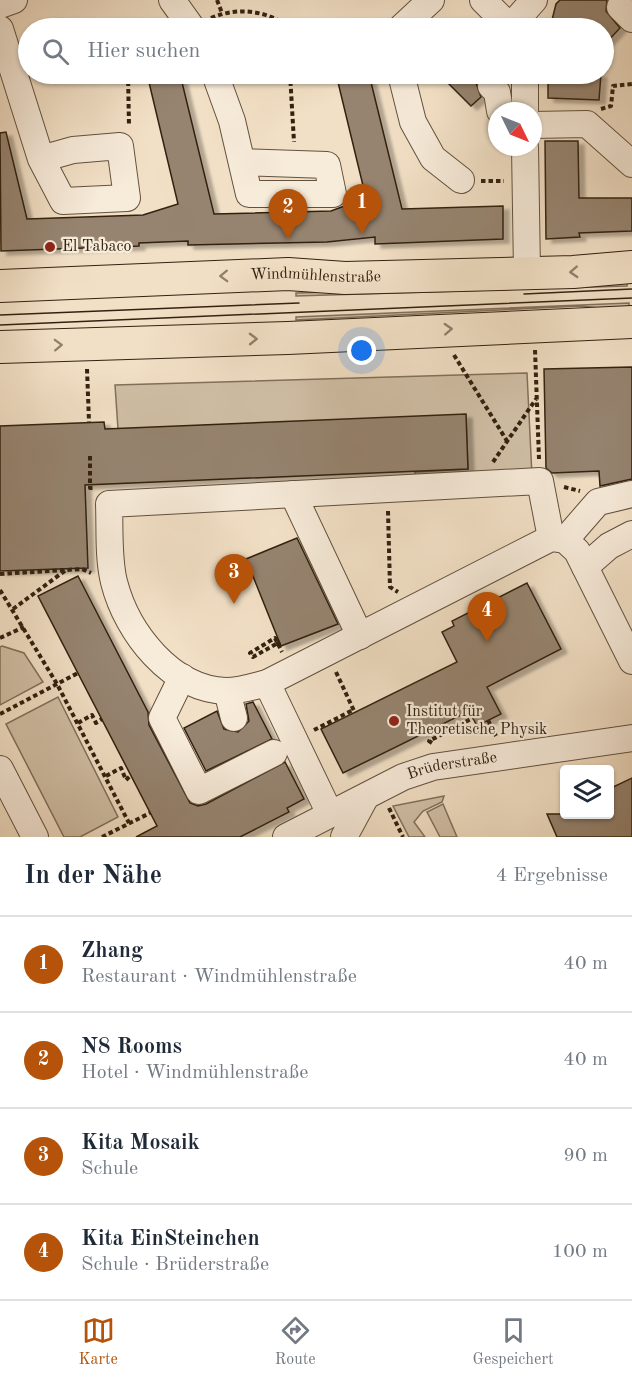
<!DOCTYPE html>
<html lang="de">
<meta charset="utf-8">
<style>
:root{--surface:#fff;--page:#f2f2f3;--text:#1f2937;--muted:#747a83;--line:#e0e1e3;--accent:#b45309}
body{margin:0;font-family:"Old Standard TT",serif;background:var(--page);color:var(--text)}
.controls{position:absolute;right:18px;bottom:18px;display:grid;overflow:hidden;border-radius:6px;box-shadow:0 2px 4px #0004}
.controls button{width:54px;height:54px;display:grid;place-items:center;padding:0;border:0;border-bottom:2px solid var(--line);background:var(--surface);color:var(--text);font:30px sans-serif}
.compass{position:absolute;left:488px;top:102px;width:54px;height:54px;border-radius:50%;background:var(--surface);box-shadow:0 2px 4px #0004;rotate:133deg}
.you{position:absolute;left:362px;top:351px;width:21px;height:21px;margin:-15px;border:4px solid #fff;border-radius:50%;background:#1a73e8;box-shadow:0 0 0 9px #1a73e833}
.badge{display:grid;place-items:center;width:39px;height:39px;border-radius:50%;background:var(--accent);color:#fff;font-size:20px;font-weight:700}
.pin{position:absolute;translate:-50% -50px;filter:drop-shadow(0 2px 3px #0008)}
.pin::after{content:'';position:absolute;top:32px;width:21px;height:18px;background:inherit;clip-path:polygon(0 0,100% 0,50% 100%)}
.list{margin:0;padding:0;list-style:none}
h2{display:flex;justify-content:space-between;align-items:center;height:78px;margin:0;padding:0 24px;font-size:26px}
h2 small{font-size:20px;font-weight:400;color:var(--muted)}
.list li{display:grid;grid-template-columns:39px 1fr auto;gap:18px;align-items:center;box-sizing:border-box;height:96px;padding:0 24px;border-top:2px solid var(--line)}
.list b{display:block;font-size:22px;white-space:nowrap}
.list p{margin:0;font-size:20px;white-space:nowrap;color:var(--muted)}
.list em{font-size:20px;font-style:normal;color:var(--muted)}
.icon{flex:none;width:33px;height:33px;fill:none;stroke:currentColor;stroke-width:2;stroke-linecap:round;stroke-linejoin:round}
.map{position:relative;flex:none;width:632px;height:837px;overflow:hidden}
.search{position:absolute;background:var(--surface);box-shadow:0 2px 4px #0004;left:18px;right:18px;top:18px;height:66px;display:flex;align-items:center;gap:15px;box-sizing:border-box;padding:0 21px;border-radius:33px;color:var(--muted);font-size:22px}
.sheet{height:462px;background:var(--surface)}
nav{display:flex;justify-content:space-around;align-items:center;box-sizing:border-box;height:84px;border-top:2px solid var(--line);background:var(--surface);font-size:16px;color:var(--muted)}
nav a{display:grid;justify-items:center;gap:3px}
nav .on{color:var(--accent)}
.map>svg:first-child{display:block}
.green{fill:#d1c0a7;stroke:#82705c;stroke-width:1.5}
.building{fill:#96846f;stroke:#322110;stroke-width:1.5;filter:url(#shadow)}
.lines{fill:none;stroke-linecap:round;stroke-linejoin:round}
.minor-casing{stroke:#62513e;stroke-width:28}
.major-casing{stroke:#322110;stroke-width:34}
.path{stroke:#322110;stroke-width:4;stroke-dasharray:4.5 3;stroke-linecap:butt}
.minor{stroke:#f7ebda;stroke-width:26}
.major{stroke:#f2e0c6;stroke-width:32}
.tram{stroke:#322110;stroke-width:1.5}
.path-bridge{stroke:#322110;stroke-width:4;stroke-dasharray:4.5 3;stroke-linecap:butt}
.oneway{stroke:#92806b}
.poi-dot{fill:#8f2418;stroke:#f7ebda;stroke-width:2}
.labels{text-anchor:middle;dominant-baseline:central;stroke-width:4.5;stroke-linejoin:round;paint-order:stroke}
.poi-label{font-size:16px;fill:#322110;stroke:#f7ebda;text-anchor:start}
.street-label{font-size:16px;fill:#322110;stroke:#f7ebda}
</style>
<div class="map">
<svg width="632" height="837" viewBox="0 0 632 837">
<defs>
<filter id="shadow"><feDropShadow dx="6" dy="4" stdDeviation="1.5" flood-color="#0004"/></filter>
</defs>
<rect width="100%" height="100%" fill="#f2e0c6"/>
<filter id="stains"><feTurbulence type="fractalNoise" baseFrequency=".00333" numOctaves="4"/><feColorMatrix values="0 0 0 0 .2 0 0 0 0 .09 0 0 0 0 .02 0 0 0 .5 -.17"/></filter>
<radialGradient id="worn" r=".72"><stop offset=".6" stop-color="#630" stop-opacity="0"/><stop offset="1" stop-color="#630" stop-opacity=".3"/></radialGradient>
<!-- green -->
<g class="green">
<polygon points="627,276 627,286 296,296 296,293 578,285"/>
<polygon points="629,303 629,311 580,306 296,320 296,317"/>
<polygon points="527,373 532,476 415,484 415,472 468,469 466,415 118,429 115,385"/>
<polygon points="2,646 24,653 43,682 0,705 0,647"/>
<polygon points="58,697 118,817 80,837 64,837 6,724"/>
<polygon points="444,796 442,802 423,811 414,822 425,837 409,837 393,806"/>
<polygon points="443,804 457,837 440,837 427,812"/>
</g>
<!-- building -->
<g class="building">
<polygon points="560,0 607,0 606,11 620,28 603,46 603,28 550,28 556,4"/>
<polygon points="147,74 180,74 214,214 331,211 366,198 336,74 369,74 402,209 503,206 503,239 375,244 375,237 327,242 188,245 188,241 139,243 139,246 1,251 0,133 6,132 27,219 143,215 178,204"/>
<polygon points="439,74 484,74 476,83 481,97 471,106"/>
<polygon points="548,74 601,74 599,100 548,98"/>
<polygon points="545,141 578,141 579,198 632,198 632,231 579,233 580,237 546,239"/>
<polygon points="632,367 632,479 600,486 599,471 552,473 546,468 544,369"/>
<polygon points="466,414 468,469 85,485 88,568 0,571 0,426 104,422 105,429"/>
<polygon points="297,538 338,624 281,646 246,559"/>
<polygon points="78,576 148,712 149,725 190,803 198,806 206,804 285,762 304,799 287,808 289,812 240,837 136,837 157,826 38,596"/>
<polygon points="527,583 561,649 487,687 501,714 477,726 469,711 343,773 321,729 457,662 442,632 454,626 452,621"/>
<polygon points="253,702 272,739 206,771 184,728 217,711 224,729 238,732 249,721 246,704"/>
<polygon points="632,778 632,837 557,837 547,814 609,814 609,789"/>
</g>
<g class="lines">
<defs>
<g id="minor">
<polyline points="172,0 192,28"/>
<polyline points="483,0 511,28"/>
<polyline points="0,5 14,0"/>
<polyline points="620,7 632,19"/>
<polyline points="510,27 534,0"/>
<polyline points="401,28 431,0"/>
<polyline points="0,29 41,159 63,201 127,198 120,146 73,150 41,159"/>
<polyline points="215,74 232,121 249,194 333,194 327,165 242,162"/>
<polyline points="401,74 413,122 433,158 461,180"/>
<polyline points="525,74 525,111"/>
<polyline points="491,86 497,92 500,111"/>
<polyline points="533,125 587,124 632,164"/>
<polyline points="525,147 527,272"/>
<polyline points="293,494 360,636"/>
<path d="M551,538L540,481L109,504C110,529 108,558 114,582C127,633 171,689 226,691C240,691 255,686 267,683L551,538L565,540L577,551L632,661"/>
<polyline points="565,540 598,502 632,494"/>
<polyline points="585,567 609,546 632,534"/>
<polyline points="182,677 162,718 199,791 274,753"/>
<polyline points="267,683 330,814"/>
<polyline points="227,691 234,718"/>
<polyline points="0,769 35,837"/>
<path id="s1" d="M286,837L403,777L433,767L632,738"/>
<polyline points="344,837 365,798"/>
</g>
<g id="major">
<path id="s2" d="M0,286L288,274L345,278L573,272L632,267"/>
<polyline points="0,347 288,338 632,322"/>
</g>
</defs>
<!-- minor casing -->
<use href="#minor" class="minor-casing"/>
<!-- major casing -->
<use href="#major" class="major-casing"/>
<!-- path -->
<g class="path">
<polyline points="217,0 222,13"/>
<path d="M211,18C239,6 268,11 291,28"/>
<polyline points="351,28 362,26 367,28"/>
<polyline points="128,74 129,126"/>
<polyline points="290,74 294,142"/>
<polyline points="601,109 611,106 613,86 632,84"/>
<polyline points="481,181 504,181"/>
<polyline points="535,350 539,459"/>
<polyline points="454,355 507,441"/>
<polyline points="87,369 89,422"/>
<polyline points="90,456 90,488 93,488"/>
<polyline points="493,462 536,399"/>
<polyline points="564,487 580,491"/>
<polyline points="388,511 390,587 398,592"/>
<polyline points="0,574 82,569 91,573"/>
<polyline points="0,590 57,684 129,823"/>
<polyline points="13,609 66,570"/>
<polyline points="0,638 24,627"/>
<polyline points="276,644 253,657 250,653 275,638 282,652"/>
<polyline points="336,672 355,713"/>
<polyline points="0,714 78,673"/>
<polyline points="488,720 496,736"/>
<polyline points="78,723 92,715 96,723 102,719"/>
<polyline points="314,730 353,710"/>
<polyline points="432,743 429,741 473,718"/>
<polyline points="106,776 121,768 126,780 131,775"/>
<polyline points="389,808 403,837"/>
<polyline points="102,837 150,813"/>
</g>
<!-- minor -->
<use href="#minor" class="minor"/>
<!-- major -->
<use href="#major" class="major"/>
<!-- tram -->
<g class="tram">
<polyline points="524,294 632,289"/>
<polyline points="0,315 299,303"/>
<polyline points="0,325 632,298"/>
</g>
<!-- path-bridge -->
<polyline class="path-bridge" points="276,644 280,642"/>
</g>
<!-- one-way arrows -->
<defs><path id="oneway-chevron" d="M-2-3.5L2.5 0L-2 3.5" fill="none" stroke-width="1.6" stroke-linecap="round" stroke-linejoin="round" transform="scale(1.5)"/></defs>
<g class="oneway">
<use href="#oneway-chevron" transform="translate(574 272) rotate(177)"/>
<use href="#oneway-chevron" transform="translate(224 276) rotate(178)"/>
<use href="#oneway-chevron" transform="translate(448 329) rotate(-3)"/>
<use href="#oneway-chevron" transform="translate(253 339) rotate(-1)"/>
<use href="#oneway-chevron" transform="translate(58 345) rotate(-2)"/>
</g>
<!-- markers -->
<g class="poi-dot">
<circle cx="50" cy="247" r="6"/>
<circle cx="394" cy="721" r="6"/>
</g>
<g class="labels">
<!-- poi labels -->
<g class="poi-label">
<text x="62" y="247">El Tabaco</text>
<text x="406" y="712">Institut für<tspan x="406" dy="18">Theoretische Physik</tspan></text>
</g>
<!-- street labels -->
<g class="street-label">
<text stroke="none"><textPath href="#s2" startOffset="316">Windmühlenstraße</textPath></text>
<text stroke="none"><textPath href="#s1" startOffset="182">Brüderstraße</textPath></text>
</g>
</g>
<rect width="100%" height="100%" filter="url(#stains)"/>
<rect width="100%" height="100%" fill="url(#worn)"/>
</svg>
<div class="controls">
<button><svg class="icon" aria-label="layers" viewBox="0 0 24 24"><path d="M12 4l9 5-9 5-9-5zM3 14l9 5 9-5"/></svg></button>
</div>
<svg class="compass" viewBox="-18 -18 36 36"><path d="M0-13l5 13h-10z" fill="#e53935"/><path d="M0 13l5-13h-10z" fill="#747a83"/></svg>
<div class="you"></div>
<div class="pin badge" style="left:362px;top:234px">1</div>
<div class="pin badge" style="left:288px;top:239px">2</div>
<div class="pin badge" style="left:234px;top:604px">3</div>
<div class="pin badge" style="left:487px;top:642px">4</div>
<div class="search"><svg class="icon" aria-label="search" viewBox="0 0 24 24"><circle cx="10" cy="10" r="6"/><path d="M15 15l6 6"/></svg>Hier suchen</div>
</div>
<section class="sheet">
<h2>In der Nähe<small>4 Ergebnisse</small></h2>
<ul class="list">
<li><span class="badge">1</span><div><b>Zhang</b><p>Restaurant · Windmühlenstraße</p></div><em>40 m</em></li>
<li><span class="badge">2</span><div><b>N8 Rooms</b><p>Hotel · Windmühlenstraße</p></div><em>40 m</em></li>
<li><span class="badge">3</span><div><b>Kita Mosaik</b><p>Schule</p></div><em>90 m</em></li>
<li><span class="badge">4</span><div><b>Kita EinSteinchen</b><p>Schule · Brüderstraße</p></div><em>100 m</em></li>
</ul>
</section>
<nav>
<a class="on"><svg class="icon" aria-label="map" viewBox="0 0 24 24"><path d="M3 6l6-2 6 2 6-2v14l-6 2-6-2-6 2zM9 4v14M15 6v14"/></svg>Karte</a>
<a><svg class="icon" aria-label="directions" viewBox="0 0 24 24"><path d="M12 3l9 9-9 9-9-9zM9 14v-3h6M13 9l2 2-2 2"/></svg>Route</a>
<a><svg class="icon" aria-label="saved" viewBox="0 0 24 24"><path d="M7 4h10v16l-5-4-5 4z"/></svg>Gespeichert</a>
</nav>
